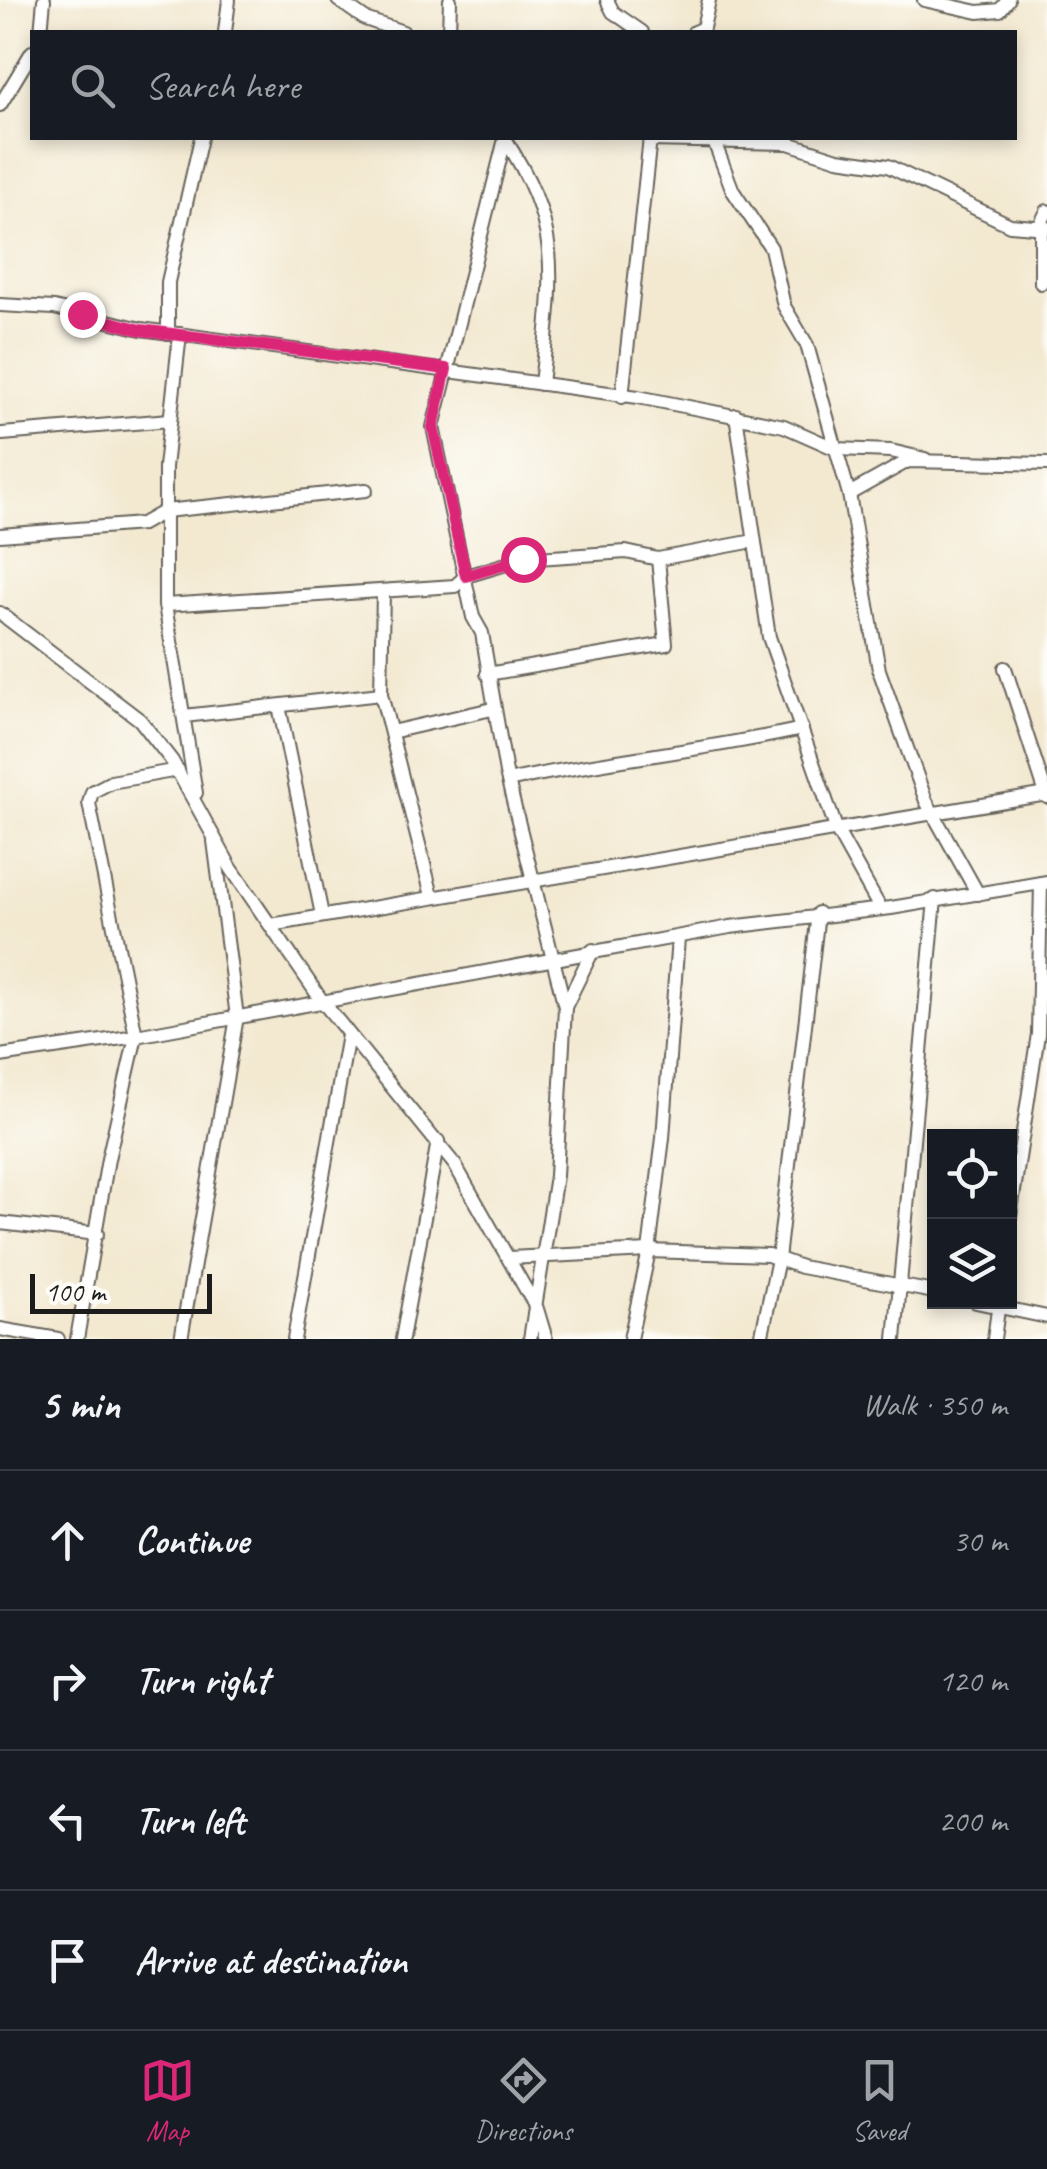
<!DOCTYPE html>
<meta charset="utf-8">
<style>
:root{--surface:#171b24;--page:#242831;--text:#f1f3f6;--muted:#9ea1a6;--line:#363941;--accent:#db2777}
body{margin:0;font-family:Caveat,sans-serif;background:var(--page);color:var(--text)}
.controls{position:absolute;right:30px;bottom:30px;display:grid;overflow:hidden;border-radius:0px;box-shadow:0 5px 15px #0003}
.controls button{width:90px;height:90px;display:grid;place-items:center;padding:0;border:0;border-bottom:2px solid var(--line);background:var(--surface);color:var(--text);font:50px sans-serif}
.scale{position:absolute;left:30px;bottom:25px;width:182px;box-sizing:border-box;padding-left:10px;border:5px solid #1c1c1c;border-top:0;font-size:28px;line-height:35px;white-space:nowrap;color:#1c1c1c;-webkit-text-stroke:8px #fdfcf7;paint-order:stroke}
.stop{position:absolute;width:30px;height:30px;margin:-22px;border:8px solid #db2777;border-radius:50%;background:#fff}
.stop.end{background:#db2777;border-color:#fff;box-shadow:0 2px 10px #0008}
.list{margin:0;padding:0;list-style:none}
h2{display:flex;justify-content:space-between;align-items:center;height:130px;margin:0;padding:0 40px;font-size:42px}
h2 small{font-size:32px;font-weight:400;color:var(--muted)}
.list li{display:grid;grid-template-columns:65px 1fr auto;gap:30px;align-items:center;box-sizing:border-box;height:140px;padding:0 40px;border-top:2px solid var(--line)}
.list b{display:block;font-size:38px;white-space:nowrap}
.list em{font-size:32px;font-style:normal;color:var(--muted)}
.icon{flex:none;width:55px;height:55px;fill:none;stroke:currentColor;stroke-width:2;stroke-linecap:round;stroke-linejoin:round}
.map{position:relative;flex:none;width:1047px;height:1339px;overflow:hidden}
.search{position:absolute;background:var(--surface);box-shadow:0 5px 15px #0003;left:30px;right:30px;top:30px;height:110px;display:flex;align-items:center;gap:25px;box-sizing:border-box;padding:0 35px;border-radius:0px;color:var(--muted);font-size:38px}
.sheet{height:690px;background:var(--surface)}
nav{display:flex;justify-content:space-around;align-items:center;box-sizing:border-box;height:140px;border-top:2px solid var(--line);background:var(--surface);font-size:28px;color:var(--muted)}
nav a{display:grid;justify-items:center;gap:5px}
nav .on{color:var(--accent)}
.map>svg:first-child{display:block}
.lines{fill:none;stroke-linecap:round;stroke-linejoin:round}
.minor-casing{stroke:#67645b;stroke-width:16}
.minor{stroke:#fff;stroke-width:12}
.route{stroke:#db2777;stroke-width:12}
</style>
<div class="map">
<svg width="1047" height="1339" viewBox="0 0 1047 1339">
<rect width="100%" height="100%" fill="#fdfcf7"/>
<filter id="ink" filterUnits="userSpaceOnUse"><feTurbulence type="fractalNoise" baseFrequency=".01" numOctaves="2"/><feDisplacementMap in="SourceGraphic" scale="20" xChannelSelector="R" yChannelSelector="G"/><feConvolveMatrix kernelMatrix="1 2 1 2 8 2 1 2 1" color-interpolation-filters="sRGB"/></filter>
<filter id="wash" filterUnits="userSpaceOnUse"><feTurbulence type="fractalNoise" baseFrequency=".0048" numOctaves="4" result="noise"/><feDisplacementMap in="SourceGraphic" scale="40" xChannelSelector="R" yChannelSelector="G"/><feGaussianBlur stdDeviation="2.25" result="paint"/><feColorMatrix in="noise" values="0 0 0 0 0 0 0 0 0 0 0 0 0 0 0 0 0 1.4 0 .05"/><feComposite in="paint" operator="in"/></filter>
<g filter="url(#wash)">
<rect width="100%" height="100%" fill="#f3e9d1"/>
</g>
<g filter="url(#ink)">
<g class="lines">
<defs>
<g id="minor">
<polyline points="338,0 365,19 403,32"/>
<polyline points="607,0 613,12 642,32"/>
<polyline points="924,0 978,12 1000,10 1008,0"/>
<polyline points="41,32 44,0"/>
<polyline points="225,32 229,0"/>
<polyline points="449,32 450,0"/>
<polyline points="694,32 703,28 709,0"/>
<polyline points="0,105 32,52"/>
<path d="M504,138C565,229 552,281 541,384"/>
<polyline points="505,139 433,427 473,617 482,633 506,773 565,1007 556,1176 530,1339"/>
<polyline points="649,140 788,143 838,159 888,166 1010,225 1047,228"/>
<polyline points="715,144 733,191 771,248 784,306 807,345 836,449 891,451 925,459"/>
<polyline points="1041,283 1041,223 1047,211"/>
<polyline points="0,305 54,308 141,329 638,397 784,426 836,449 849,494 879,670 926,801 978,894"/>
<polyline points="168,333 168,282 201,138"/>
<polyline points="180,334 165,467 165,605 196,793"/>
<polyline points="622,397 650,138"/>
<polyline points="736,415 769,637 837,831 880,908"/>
<polyline points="2,434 170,420"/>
<polyline points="849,494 908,461 1047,464"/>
<polyline points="0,535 142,524 165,511 366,490"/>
<polyline points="383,592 381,694 432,896"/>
<polyline points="165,605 455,586 466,576 523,559 626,552 658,559 754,541"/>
<polyline points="0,613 140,720 172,761 231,868 322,1001 455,1165 537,1309 546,1339"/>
<polyline points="1005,668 1047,797"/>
<polyline points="487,674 666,644 658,559"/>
<polyline points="279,706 322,915"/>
<polyline points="184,716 381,694"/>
<polyline points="391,732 492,709"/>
<path d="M508,781C606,759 705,751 802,729"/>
<polyline points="271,925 1047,794"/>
<polyline points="565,1007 593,950"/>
<polyline points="0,1056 136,1036 730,927 891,908 1047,882"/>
<polyline points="1010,1217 1038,1034 1041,883"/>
<polyline points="0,1223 97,1234"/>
<polyline points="509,1258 649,1251 768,1255 801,1267 934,1292"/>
<polyline points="976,1302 1047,1317"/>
<polyline points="0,1329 58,1339"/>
<polyline points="77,1339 108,1159 136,1036 89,803 92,792 111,782 178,770"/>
<polyline points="181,1339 237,1017 214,841"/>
<polyline points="294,1339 348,1035"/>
<polyline points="402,1339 438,1141"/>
<polyline points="630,1339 649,1251 663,1138 678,938"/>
<polyline points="761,1339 778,1259 818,913"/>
<polyline points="895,1339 935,899"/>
<polyline points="994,1339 999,1302"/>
</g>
</defs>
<!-- minor casing -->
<use href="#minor" class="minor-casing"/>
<!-- minor -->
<use href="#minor" class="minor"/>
</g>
</g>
<g class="lines" filter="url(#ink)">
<!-- route -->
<polyline class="route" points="82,314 141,330 446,369 433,427 466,576 523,559"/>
</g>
</svg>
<div class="controls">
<button><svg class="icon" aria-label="locate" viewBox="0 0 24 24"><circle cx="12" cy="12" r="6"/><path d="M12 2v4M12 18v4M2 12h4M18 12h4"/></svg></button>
<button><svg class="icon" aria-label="layers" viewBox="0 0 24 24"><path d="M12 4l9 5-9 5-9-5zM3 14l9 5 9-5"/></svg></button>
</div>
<div class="scale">100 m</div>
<div class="stop" style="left:523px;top:559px"></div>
<div class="stop end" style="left:82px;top:314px"></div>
<div class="search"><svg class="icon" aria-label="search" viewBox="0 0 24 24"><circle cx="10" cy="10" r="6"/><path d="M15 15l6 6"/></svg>Search here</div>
</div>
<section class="sheet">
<h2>5 min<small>Walk · 350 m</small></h2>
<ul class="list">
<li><svg class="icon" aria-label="ahead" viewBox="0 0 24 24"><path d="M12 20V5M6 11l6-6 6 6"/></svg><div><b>Continue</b></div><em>30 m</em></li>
<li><svg class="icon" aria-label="right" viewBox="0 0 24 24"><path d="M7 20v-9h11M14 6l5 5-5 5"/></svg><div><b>Turn right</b></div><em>120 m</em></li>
<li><svg class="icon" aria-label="left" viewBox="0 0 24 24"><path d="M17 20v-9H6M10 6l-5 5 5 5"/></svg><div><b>Turn left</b></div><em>200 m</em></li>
<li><svg class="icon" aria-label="arrive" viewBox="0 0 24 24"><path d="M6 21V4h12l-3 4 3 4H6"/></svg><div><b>Arrive at destination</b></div></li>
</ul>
</section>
<nav>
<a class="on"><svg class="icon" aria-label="map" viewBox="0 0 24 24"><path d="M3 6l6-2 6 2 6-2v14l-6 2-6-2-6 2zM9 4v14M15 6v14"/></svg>Map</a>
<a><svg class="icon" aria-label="directions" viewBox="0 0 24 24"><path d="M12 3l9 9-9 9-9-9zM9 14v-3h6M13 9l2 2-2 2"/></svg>Directions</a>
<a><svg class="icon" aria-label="saved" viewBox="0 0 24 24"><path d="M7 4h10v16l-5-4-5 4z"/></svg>Saved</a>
</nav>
